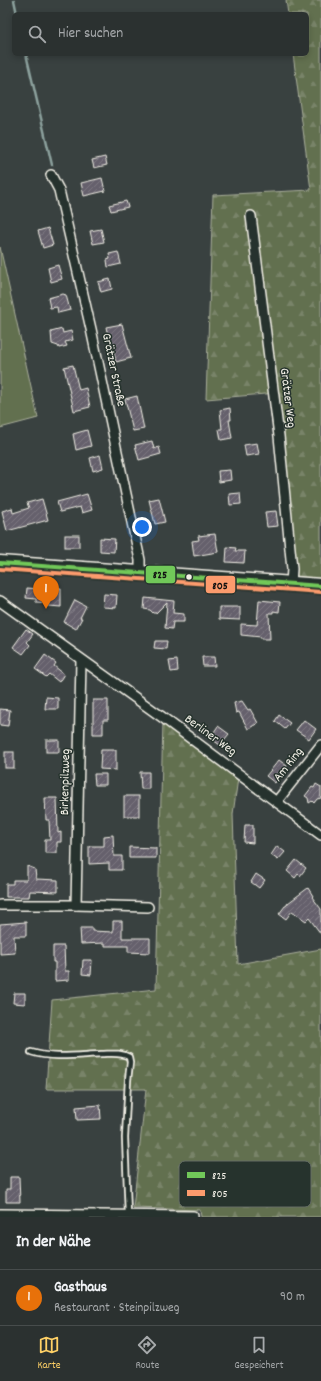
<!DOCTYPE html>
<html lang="de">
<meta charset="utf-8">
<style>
:root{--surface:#2b3130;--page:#373d3c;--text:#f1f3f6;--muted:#a6a9ab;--line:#474c4c;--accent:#ffd166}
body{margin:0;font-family:Dekko,sans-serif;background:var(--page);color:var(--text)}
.you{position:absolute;left:142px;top:527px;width:14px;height:14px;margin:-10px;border:3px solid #fff;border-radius:50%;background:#1a73e8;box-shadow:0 0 0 6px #1a73e833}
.badge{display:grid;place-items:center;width:26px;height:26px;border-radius:50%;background:var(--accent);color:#fff;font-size:13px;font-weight:700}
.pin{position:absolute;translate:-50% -33px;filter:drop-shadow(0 1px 2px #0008)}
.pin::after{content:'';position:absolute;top:21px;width:14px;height:12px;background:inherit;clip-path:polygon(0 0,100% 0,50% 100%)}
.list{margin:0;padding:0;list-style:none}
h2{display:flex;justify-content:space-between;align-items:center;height:52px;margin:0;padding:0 16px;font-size:17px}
h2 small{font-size:13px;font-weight:400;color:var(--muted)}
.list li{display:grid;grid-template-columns:26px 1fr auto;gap:12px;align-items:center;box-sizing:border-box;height:56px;padding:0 16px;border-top:1px solid var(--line)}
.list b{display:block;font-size:15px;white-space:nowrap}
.list p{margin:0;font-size:13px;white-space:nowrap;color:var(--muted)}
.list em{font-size:13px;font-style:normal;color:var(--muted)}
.icon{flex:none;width:22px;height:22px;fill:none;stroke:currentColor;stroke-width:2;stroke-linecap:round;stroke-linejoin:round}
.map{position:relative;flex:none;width:321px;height:1217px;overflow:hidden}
.search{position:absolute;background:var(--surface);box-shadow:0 2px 6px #0003;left:12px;right:12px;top:12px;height:44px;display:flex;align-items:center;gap:10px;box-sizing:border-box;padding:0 14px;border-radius:6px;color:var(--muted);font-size:15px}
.sheet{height:108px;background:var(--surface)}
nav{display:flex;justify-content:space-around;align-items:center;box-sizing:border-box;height:56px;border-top:1px solid var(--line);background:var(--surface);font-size:11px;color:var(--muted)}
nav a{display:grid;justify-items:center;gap:2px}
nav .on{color:var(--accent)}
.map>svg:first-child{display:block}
.grass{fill:#626f50;stroke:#abb09c}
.forest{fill:url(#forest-firs);stroke:#abb09c}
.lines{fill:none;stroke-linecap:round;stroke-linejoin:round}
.stream{stroke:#8da29e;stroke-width:2.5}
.building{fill:url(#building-hatch);stroke:#f4f1e8}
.lane-casing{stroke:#f4f1e8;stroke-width:8}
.street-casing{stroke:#f4f1e8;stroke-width:12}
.primary-casing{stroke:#f4f1e8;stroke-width:17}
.lane{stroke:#26332d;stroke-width:4.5}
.street{stroke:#26332d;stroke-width:9}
.primary{stroke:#26332d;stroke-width:14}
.bus-1-casing{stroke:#26332d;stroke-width:7}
.bus-2-casing{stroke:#26332d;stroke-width:7}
.bus-1{stroke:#71c859;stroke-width:4}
.bus-2{stroke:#fc9b6d;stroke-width:4}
.bus-dot{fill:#f4f1e8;stroke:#26332d;stroke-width:1.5}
.labels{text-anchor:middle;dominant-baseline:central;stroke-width:3;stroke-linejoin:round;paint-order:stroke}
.street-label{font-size:13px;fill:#f4f1e8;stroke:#26332d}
.key{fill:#26332d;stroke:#646c65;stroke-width:1}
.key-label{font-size:11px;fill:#f4f1e8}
.line-badge{stroke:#26332d;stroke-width:1.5}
.pale-badge-label{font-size:11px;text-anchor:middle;font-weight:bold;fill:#111}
</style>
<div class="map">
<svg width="321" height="1217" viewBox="0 0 321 1217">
<defs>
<pattern id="forest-firs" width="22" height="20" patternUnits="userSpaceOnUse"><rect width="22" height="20" fill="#626f50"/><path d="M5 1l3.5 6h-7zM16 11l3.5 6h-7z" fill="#798469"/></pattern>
<pattern id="building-hatch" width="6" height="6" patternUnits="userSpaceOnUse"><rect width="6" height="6" fill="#65616c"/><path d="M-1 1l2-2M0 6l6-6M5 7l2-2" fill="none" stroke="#7c7881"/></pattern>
</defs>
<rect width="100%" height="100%" fill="#394140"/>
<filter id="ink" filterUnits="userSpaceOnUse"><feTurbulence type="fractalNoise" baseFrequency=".025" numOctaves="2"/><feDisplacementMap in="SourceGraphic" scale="8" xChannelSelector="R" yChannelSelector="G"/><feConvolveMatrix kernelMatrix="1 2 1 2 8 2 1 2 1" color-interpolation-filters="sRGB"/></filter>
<g filter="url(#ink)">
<!-- grass -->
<polygon class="grass" points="0,247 38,418 0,428"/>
<!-- forest -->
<g class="forest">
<polygon points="286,0 321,0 321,584 297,582 277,393 206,399 213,195 311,190 293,54 307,54 307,14 288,14"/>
<polygon points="163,721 238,778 233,814 238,964 321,949 321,1217 201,1217 200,1210 133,1208 146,1089 46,1089 52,1000 156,989"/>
</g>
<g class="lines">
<!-- stream -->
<g class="stream">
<polyline points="14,0 17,14"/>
<polyline points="26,54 52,165"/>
</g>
</g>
<!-- building -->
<g class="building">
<polygon points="105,157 107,165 94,168 92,160"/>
<polygon points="102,178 105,191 84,196 81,183"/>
<polygon points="126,201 128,207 111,211 109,205"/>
<polygon points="48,228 53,245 43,248 38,231"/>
<polygon points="101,229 104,242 93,244 90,231"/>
<polygon points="118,252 121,264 108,267 107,260 110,259 109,254"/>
<polygon points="58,265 62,279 51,282 48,268"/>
<polygon points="110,279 112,289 101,292 98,282"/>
<polygon points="63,294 66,295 70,310 58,313 57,307 50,308 48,298"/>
<polygon points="122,324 131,358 116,362 111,340 109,340 106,327"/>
<polygon points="62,329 63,333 71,331 73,340 65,342 67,346 59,348 58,346 52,344 51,332"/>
<polygon points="73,365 79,390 86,388 90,407 74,411 64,367"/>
<polygon points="137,396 144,429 133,431 125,399"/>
<polygon points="230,408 231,420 229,420 232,438 221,440 219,429 222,429 220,410"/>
<polygon points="87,430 91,446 76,450 73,434"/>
<polygon points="152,441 154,449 159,447 161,454 139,460 135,445"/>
<polygon points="257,443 259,454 246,456 244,445"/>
<polygon points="100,455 103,468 93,471 90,458"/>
<polygon points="230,470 231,480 219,482 218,471"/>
<polygon points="240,493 241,504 230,505 229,494"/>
<polygon points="87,494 92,510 82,513 80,507 60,512 57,502"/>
<polygon points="159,498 165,522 155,524 149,500"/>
<polygon points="42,499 48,520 7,531 2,511 12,508 13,513 29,508 27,503"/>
<polygon points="276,511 278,526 267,527 265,512"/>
<polygon points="215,534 218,552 194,556 192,541 199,540 198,536"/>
<rect x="65" y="535" width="14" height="12"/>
<polygon points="100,538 115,539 114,552 100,551"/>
<polygon points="227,547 236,548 235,551 245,551 244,563 226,562"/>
<polygon points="27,588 53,590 53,588 61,588 61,607 49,606 49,603 36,602 36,599 26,598"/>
<polygon points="104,594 117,595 116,608 103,607"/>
<polygon points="145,598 174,601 173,613 184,614 184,622 173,622 172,629 165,628 167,602 156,613 153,613 150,610 144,609"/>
<polygon points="75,600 86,606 80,618 82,618 76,629 64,622"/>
<polygon points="259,600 280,602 279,612 273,611 273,613 269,613 270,639 261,639 261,637 241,635 241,624 257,625"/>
<polygon points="219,607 240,607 240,620 219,619"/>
<polygon points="26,629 33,634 27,642 30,645 23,654 13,647"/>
<polygon points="155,641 167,641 166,649 154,648"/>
<polygon points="45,655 56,663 54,666 64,674 59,682 49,674 46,677 35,669"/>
<polygon points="202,657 214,657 215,666 203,666"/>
<polygon points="177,660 178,671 171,672 169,661"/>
<polygon points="46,697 58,698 58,709 45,709"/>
<polygon points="93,700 108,700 108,720 103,720 103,734 93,734"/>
<polygon points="242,701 248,710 250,709 258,723 248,729 239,712 236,713 234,703"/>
<polygon points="0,709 10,710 8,726 0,725"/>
<polygon points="279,715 290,723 285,729 275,721"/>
<polygon points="304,720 316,729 309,739 296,730"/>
<polygon points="218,726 229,734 220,745 210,738"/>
<rect x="46" y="740" width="13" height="12"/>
<polygon points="101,750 116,750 116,770 100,769"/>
<rect x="5" y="752" width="9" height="16"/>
<polygon points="279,760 287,766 275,783 266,776"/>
<polygon points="140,772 149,772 149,789 141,789"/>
<polygon points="94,774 106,774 106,785 95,785"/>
<polygon points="316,784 321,787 321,798 317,799 314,803 312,801 309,803 308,798 305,796 312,787 314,788"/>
<rect x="124" y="796" width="15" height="20"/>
<polygon points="45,798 57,798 58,833 61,832 61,842 57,842 57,853 45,853 45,840 50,840 49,820 46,820"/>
<polygon points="245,825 253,825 253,843 244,842"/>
<polygon points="113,835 114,856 122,856 122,870 109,870 109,863 89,864 89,846 104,846 104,836"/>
<polygon points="277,846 285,852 278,860 271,855"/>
<polygon points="129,847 156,848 156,858 129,858"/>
<polygon points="296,860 306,868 300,876 298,874 295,878 287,871"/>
<polygon points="27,866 35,869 36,879 58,880 58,892 30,891 29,897 6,897 6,884 13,884 13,880 27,880"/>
<polygon points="256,874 265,880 259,888 251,882"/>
<polygon points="308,888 313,896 312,897 321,909 321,934 309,918 306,921 292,911 286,919 279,914 285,906 286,906 288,903"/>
<polygon points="113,921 122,921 122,938 150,938 150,953 128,952 128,946 105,946 105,943 81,944 80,928 92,928 92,931 113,932"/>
<polygon points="26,922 26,936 14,936 15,953 0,954 0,924"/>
<polygon points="53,946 64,946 65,971 69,971 69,980 55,981 55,962 53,962"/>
<polygon points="83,960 92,960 91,975 82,974"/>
<polygon points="14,993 25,993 25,1004 13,1003"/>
<polygon points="100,1105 101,1119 77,1120 76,1107"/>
<polygon points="10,1177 19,1177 20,1202 6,1202 6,1189 10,1189"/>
</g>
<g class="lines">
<defs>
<path id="lane" d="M31,1052C53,1059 78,1055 101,1054C110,1054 121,1052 129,1057L130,1062L128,1080L125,1138L128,1214"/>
<g id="street">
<polyline points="51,175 59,190 91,329 140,560 140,573"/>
<polyline points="251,216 279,436 292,569 291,584"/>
<polyline points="0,601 162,717 321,835"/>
<polyline points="277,801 321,745"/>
<polyline points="0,905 76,905 81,660"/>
<polyline points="76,905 148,907"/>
<polyline points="0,1214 193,1216"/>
</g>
<polyline id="primary" points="0,563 321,586"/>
</defs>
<!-- lane casing -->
<use href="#lane" class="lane-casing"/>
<!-- street casing -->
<use href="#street" class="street-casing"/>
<!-- primary casing -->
<use href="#primary" class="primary-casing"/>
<!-- lane -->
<use href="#lane" class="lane"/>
<!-- street -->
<use href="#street" class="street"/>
<!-- primary -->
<use href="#primary" class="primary"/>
<defs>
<polyline id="bus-1" points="0,563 321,586"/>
<polyline id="bus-2" points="0,569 321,592"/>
</defs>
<!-- bus-1 casing -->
<use href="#bus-1" class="bus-1-casing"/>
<!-- bus-2 casing -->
<use href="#bus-2" class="bus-2-casing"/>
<!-- bus-1 -->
<use href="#bus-1" class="bus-1"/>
<!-- bus-2 -->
<use href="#bus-2" class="bus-2"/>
</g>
</g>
<!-- markers -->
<circle class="bus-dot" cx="189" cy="577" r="3.5"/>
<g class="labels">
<!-- street labels -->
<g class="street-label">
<text transform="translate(113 370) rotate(78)">Grätzer Straße</text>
<text transform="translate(287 398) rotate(83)">Grätzer Weg</text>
<text transform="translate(210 736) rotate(36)">Berliner Weg</text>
<text transform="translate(289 765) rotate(-52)">Am Ring</text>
<text transform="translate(66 782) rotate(-89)">Birkenpilzweg</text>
</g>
</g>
<!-- legend -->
<rect x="179" y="1161" width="132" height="46" rx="6" class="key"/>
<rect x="187" y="1172" width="18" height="6" fill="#71c859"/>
<rect x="187" y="1190" width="18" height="6" fill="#fc9b6d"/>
<g class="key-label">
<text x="212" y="1179">825</text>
<text x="212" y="1197">805</text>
</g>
<g class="line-badge">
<rect x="145" y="565" width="31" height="19" rx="4" fill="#71c859"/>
<rect x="205" y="575" width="31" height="19" rx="4" fill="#fc9b6d"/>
</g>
<g class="pale-badge-label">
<text x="160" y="578">825</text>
<text x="220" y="589">805</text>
</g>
</svg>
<div class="you"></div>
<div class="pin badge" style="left:46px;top:609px;background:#e8710a">1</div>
<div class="search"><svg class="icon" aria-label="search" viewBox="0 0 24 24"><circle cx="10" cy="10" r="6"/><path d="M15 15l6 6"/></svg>Hier suchen</div>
</div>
<section class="sheet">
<h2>In der Nähe<small></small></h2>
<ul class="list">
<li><span class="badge" style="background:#e8710a">1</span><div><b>Gasthaus</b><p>Restaurant · Steinpilzweg</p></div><em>90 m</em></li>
</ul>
</section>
<nav>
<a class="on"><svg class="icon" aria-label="map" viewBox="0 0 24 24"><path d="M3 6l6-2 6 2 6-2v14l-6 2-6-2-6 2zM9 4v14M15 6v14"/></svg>Karte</a>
<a><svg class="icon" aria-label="directions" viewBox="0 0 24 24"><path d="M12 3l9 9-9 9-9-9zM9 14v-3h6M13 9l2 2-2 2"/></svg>Route</a>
<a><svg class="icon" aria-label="saved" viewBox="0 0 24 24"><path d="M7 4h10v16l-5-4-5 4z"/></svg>Gespeichert</a>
</nav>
